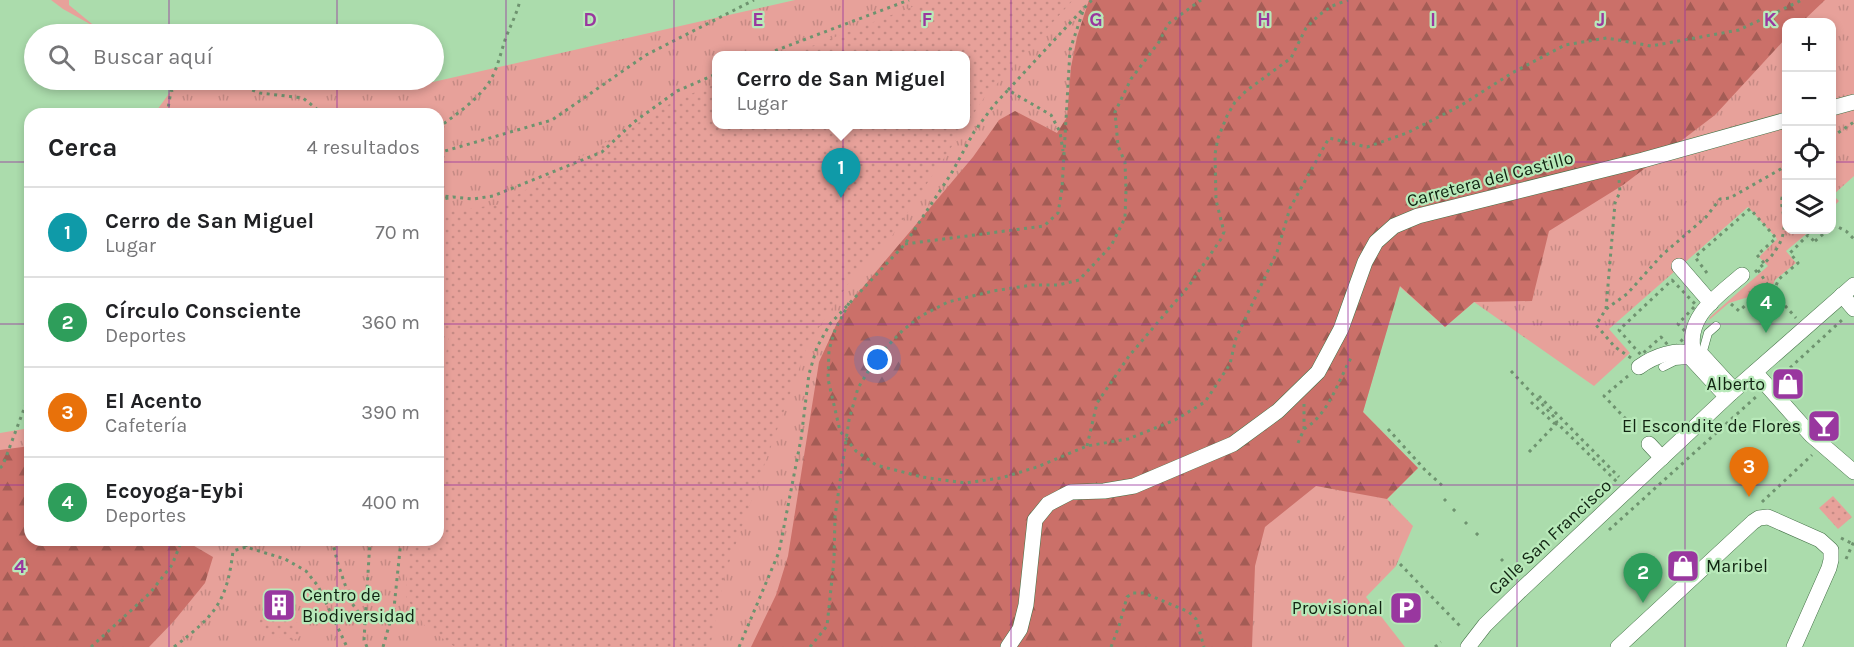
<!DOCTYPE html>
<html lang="es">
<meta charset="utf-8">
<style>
:root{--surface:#fff;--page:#f6f6f6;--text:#202124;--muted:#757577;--line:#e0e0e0;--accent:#99379f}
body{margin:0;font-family:Karla,sans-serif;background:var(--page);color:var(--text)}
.controls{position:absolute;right:18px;top:18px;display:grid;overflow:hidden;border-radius:12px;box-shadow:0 3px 9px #0003}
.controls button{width:54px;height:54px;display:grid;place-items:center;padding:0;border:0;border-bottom:2px solid var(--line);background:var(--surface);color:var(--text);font:30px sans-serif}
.you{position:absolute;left:878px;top:360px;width:21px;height:21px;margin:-15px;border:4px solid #fff;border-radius:50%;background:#1a73e8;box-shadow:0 0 0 9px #1a73e833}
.badge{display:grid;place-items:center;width:39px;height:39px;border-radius:50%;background:var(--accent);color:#fff;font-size:20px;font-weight:700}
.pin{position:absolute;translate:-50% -50px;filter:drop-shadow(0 2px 3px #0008)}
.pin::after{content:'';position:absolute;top:32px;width:21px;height:18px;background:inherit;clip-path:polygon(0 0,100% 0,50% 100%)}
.popup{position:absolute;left:712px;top:51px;width:258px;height:78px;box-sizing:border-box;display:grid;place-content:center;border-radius:12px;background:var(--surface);filter:drop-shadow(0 2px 4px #0005);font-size:20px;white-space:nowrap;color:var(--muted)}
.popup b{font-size:22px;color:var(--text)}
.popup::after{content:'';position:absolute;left:50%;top:100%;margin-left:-12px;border:12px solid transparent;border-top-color:var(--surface)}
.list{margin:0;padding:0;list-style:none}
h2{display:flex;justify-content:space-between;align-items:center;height:78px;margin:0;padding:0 24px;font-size:26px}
h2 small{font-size:20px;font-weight:400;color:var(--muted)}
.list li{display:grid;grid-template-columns:39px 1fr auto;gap:18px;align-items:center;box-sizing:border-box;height:90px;padding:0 24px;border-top:2px solid var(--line)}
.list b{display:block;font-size:22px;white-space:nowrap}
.list p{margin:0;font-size:20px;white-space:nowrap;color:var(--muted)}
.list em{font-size:20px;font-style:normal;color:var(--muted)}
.icon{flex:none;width:33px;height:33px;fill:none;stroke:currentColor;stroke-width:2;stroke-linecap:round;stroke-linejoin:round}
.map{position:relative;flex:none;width:1854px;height:647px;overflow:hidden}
.search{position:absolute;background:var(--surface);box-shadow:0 3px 9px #0003;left:24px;top:24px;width:420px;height:66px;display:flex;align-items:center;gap:15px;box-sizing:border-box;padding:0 21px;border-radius:33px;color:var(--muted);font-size:22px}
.panel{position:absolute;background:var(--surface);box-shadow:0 3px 9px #0003;left:24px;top:108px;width:420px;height:438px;border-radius:18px}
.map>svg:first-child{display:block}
.grass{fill:url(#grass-tufts);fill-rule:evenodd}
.forest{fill:url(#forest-firs)}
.park{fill:url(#park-dots)}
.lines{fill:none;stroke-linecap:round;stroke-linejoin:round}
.service-casing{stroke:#447147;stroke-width:9}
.minor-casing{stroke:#447147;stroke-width:16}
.path{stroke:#6e936f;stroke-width:3;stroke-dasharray:3 4.5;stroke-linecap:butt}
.service{stroke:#fff;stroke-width:8}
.minor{stroke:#fff;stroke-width:15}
.grid{fill:none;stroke:#99379f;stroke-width:1.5;stroke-opacity:0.55}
.labels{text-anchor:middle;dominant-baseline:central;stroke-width:4.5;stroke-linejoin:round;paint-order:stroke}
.street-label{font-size:18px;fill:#112412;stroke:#b8e9b9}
.poi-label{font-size:18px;fill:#112412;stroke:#b8e9b9;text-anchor:end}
.grid-label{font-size:20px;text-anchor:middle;font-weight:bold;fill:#99379f;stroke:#b8e9b9;stroke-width:4.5;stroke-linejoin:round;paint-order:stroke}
</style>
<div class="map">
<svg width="1854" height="647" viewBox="0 0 1854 647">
<defs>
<pattern id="grass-tufts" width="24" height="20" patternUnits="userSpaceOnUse" patternTransform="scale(1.5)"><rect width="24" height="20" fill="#e7a19a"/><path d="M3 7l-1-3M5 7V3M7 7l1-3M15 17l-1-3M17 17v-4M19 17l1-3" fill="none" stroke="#c58a84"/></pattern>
<pattern id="forest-firs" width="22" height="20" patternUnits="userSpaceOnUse" patternTransform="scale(1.5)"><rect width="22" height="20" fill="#cb7069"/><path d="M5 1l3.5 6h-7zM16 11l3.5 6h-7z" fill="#a35c55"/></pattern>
<pattern id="park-dots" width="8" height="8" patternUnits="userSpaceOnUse" patternTransform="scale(1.5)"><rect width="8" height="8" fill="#e7a19a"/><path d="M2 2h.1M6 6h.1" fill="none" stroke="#c58a84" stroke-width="1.8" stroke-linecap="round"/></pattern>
</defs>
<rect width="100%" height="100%" fill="#abdcac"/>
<!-- grass -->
<g class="grass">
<polygon points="51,0 69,0 69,5 97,28 63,9"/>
<path d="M795,0H1854V176L1833,195L1839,201L1832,208V22H1786V230H1811L1786,251L1796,263L1775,280L1771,290L1729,303L1709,320L1710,317L1768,266L1759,257L1777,239L1748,207L1609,329L1630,353L1594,386L1474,302L1445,327L1399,286L1363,412L1418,468L1387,499L1413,526L1396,566L1366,597L1405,647H0V433L30,428V540H438V114H154L179,80H415L433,82ZM716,56H966V124H716Z"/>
</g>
<!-- forest -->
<g class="forest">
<polygon points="1089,0 1825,0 1802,22 1786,22 1786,38 1715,115 1623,185 1549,231 1532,301 1474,302 1445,327 1400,286 1363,412 1418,468 1387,499 1316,486 1265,527 1255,566 1252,647 751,647 776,595 788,556 819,362 837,323 858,293 973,157 999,120 1015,111 1057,133 1067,117 1071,67 1077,37"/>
<polygon points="30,446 30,540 184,540 213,557 205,583 174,621 149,647 0,647 0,450"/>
</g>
<!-- park -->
<g class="park">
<polygon points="930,0 1073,0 984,98 890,239 852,278 808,344 725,574 710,647 455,647 425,626 406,597 409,540 438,540 438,392 441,389 449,334 438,326 438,213 502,204 678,99 716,84 716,124 966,124 966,56 789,55"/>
<polygon points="1833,496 1852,517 1838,529 1819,508"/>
<path d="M264,610L298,623C301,628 303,632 299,637C292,645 266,632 257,629Z"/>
</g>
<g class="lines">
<defs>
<g id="service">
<polyline points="1716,326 1708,333 1703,351 1737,388"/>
<polyline points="1663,367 1675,361 1688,360 1724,399"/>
</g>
<g id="minor">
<polyline points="1832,108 1854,102"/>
<polyline points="1679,266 1711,303"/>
<polyline points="1842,295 1854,309"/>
<path d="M1694,354C1684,317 1718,296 1742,275"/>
<path d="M1639,367C1654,356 1676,348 1694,354L1731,393"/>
<polyline points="1755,372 1811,435 1854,472"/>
<polyline points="1649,444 1662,458"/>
<polyline points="1008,647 1020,629 1026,605 1035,520 1048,504 1071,492 1104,491 1134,486 1233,444 1278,411 1318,372 1341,329 1365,262 1376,242 1394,226 1418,216 1643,160 1786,120"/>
<polyline points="1468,647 1485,625 1521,590 1731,393 1854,285"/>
<polyline points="1618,647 1753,522 1759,518 1768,517 1820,540 1831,550 1831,560 1829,568 1794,647"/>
</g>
</defs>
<!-- service casing -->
<use href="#service" class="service-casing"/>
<!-- minor casing -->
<use href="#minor" class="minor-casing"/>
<!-- path -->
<g class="path">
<polyline points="761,56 909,0"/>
<polyline points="224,80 260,93 303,98 323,114"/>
<polyline points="1008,90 1082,10"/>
<polyline points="167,114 171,91 194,80"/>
<path d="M438,128C455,115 475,102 488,84C497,71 500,55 505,40C510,26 517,14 520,0"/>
<polyline points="1832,137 1854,122"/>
<polyline points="1786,151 1786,159"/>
<polyline points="438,153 552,120 646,55 754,0"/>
<polyline points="438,195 451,197"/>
<polyline points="438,200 453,197 473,199 493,196 602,152 634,122 677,91 716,74"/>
<polyline points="1832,227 1836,226 1846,231 1854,239"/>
<polyline points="1815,241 1828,230"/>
<polyline points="905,244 1044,226 1058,213 1062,189 1070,50 1084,8 1092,0"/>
<polyline points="1758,270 1771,290 1796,318"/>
<path d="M1755,272C1771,258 1786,243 1784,220C1783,204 1778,204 1786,187"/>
<polyline points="1707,273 1695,257 1750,209 1776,238 1757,255 1765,264"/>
<polygon points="1672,280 1696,305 1678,324 1688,334 1672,350 1661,337 1641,355 1619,330"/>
<polyline points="1773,292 1779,279 1798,263 1790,253 1808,235 1814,241"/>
<polyline points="849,303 835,330 829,350 828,379 840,431 856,451 876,465 922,477 965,483 1001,478 1037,467 1087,446 1128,439 1175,420 1205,402 1230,364 1236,338 1277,252 1290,208 1329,138 1367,147 1407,133 1460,106 1512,73 1565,45 1607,38 1651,46 1739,30 1802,0"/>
<polyline points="1731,304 1739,311 1755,297 1773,292"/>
<polyline points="1606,309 1615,203 1620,192 1619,180"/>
<polyline points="1631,358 1615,347 1596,325 1606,309 1627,294 1662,255 1706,217 1720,199 1730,198 1786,166"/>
<polyline points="1511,371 1556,419 1557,423 1617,482"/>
<polyline points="1628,376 1604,396 1639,433"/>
<polyline points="1779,378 1843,319"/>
<polyline points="1539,396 1619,477"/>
<polyline points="1531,402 1555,424"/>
<path d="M1304,429C1329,414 1338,381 1352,356"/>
<polyline points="1388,429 1426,471 1445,488"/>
<polyline points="1298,443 1304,429 1304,404"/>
<polyline points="1087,446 1097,403 1129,356 1188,287 1221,239 1224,232 1216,200 1215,154 1218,138 1227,116 1235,102 1246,91 1291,58 1306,28 1319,15 1332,6 1348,0"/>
<polyline points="1529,452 1557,423"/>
<polyline points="0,468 3,465 30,393"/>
<polyline points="1444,499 1446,501"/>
<polyline points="1762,502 1812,455"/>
<polyline points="1453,509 1457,513"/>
<polyline points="1465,522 1467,524"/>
<polyline points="1609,530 1758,395"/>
<polyline points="1476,533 1479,536"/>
<polyline points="1841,538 1853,544"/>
<polyline points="332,540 338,564 351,602 365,621"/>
<polyline points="246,547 246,540"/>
<polyline points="1501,559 1503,561"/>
<polyline points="1846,559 1854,541"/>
<polyline points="1400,564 1460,626"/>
<polyline points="1509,567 1512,570"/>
<polyline points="1501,585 1503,583"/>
<polyline points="1494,591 1497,589"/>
<polyline points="91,647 150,593 172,565 182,540"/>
<path d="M174,647C214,616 227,603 233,551L246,547L285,559L306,571L318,586L347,647"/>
<polyline points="367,647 364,640 370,540"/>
<polyline points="383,647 394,608 401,540"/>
<polyline points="739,647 779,552 801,439 809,374 817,347 830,324 905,244 951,174 974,132 994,105 1008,90 1051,115 1060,132 1063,151"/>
<polyline points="810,647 827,626 834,560 835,516 849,420 858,388 877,357 903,330 921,316 948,302 993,291 1032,285 1058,285 1079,280 1111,246 1125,218 1126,190 1125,162 1118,146 1115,112 1131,79 1159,42 1168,24 1201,0"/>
<polyline points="1111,647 1119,626 1127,597 1133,593 1144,593 1189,612 1196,619 1204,647"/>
<polyline points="1435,647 1441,642"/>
</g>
<!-- service -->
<use href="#service" class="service"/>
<!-- minor -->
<use href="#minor" class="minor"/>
</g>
<!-- grid -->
<path class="grid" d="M169,0V34M337,0V34M506,0V647M674,0V647M843,0V647M1011,0V647M1180,0V647M1348,0V647M1517,0V647M1685,0V647M169,80V114M337,80V114M0,162H30M438,162H1786M1832,162H1854M0,324H30M438,324H1854M0,485H30M438,485H1854M169,540V647M337,540V647"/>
<!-- icons -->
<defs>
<symbol id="shop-square" viewBox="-11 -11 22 22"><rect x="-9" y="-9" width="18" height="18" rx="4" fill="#99379f" stroke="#b8e9b9"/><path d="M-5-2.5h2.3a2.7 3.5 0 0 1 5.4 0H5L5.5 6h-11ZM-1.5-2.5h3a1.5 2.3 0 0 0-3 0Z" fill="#fff"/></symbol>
<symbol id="bar-square" viewBox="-11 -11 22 22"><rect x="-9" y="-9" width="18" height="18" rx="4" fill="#99379f" stroke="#b8e9b9"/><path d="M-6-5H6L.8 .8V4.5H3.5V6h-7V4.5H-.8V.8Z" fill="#fff"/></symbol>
<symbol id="building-square" viewBox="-11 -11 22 22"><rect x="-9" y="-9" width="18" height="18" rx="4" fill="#99379f" stroke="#b8e9b9"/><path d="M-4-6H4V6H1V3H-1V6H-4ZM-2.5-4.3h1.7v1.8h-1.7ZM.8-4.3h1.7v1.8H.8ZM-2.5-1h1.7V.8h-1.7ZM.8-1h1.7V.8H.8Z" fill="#fff"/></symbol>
<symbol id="parking-square" viewBox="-11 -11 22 22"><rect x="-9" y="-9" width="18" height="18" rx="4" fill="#99379f" stroke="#b8e9b9"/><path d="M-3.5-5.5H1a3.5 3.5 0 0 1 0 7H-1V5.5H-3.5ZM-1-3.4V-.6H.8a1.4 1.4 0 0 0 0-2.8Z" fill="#fff"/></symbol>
</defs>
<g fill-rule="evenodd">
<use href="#shop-square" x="1769" y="365" width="38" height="38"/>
<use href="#bar-square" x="1805" y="407" width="38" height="38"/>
<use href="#shop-square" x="1664" y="547" width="38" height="38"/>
<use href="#building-square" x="260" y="586" width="38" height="38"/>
<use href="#parking-square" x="1387" y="589" width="38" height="38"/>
</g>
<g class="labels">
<!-- street labels -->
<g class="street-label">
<text transform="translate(1490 179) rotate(-15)">Carretera del Castillo</text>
<text transform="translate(1550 537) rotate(-43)">Calle San Francisco</text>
</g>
<!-- poi labels -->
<g class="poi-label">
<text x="1765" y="384">Alberto</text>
<text x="1801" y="426">El Escondite de Flores</text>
<text x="1706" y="566" text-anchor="start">Maribel</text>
<text x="302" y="595" text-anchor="start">Centro de<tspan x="302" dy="21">Biodiversidad</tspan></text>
<text x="1383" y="608">Provisional</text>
</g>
</g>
<g class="grid-label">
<text x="590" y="26">D</text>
<text x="758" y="26">E</text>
<text x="927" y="26">F</text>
<text x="1096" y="26">G</text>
<text x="1264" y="26">H</text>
<text x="1433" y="26">I</text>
<text x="1601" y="26">J</text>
<text x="1770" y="26">K</text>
<text x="20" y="573">4</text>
</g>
</svg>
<div class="controls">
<button>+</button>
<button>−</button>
<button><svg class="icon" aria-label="locate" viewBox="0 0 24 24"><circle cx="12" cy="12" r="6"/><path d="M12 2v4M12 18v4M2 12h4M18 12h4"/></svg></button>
<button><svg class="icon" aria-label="layers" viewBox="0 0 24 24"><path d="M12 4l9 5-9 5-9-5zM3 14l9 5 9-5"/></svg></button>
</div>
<div class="you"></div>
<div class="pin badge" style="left:841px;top:198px;background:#0f9aa8">1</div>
<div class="popup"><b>Cerro de San Miguel</b>Lugar</div>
<div class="pin badge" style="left:1643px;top:603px;background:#2e9e5b">2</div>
<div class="pin badge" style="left:1749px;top:497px;background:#e8710a">3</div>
<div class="pin badge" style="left:1766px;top:333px;background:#2e9e5b">4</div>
<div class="search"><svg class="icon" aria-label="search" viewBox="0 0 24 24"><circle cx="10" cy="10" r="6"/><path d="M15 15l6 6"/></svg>Buscar aquí</div>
<section class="panel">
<h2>Cerca<small>4 resultados</small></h2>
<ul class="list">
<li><span class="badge" style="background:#0f9aa8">1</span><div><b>Cerro de San Miguel</b><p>Lugar</p></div><em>70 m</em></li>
<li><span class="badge" style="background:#2e9e5b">2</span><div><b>Círculo Consciente</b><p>Deportes</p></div><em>360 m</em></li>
<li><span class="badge" style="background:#e8710a">3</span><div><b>El Acento</b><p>Cafetería</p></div><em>390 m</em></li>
<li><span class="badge" style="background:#2e9e5b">4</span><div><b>Ecoyoga-Eybi</b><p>Deportes</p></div><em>400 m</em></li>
</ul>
</section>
</div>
